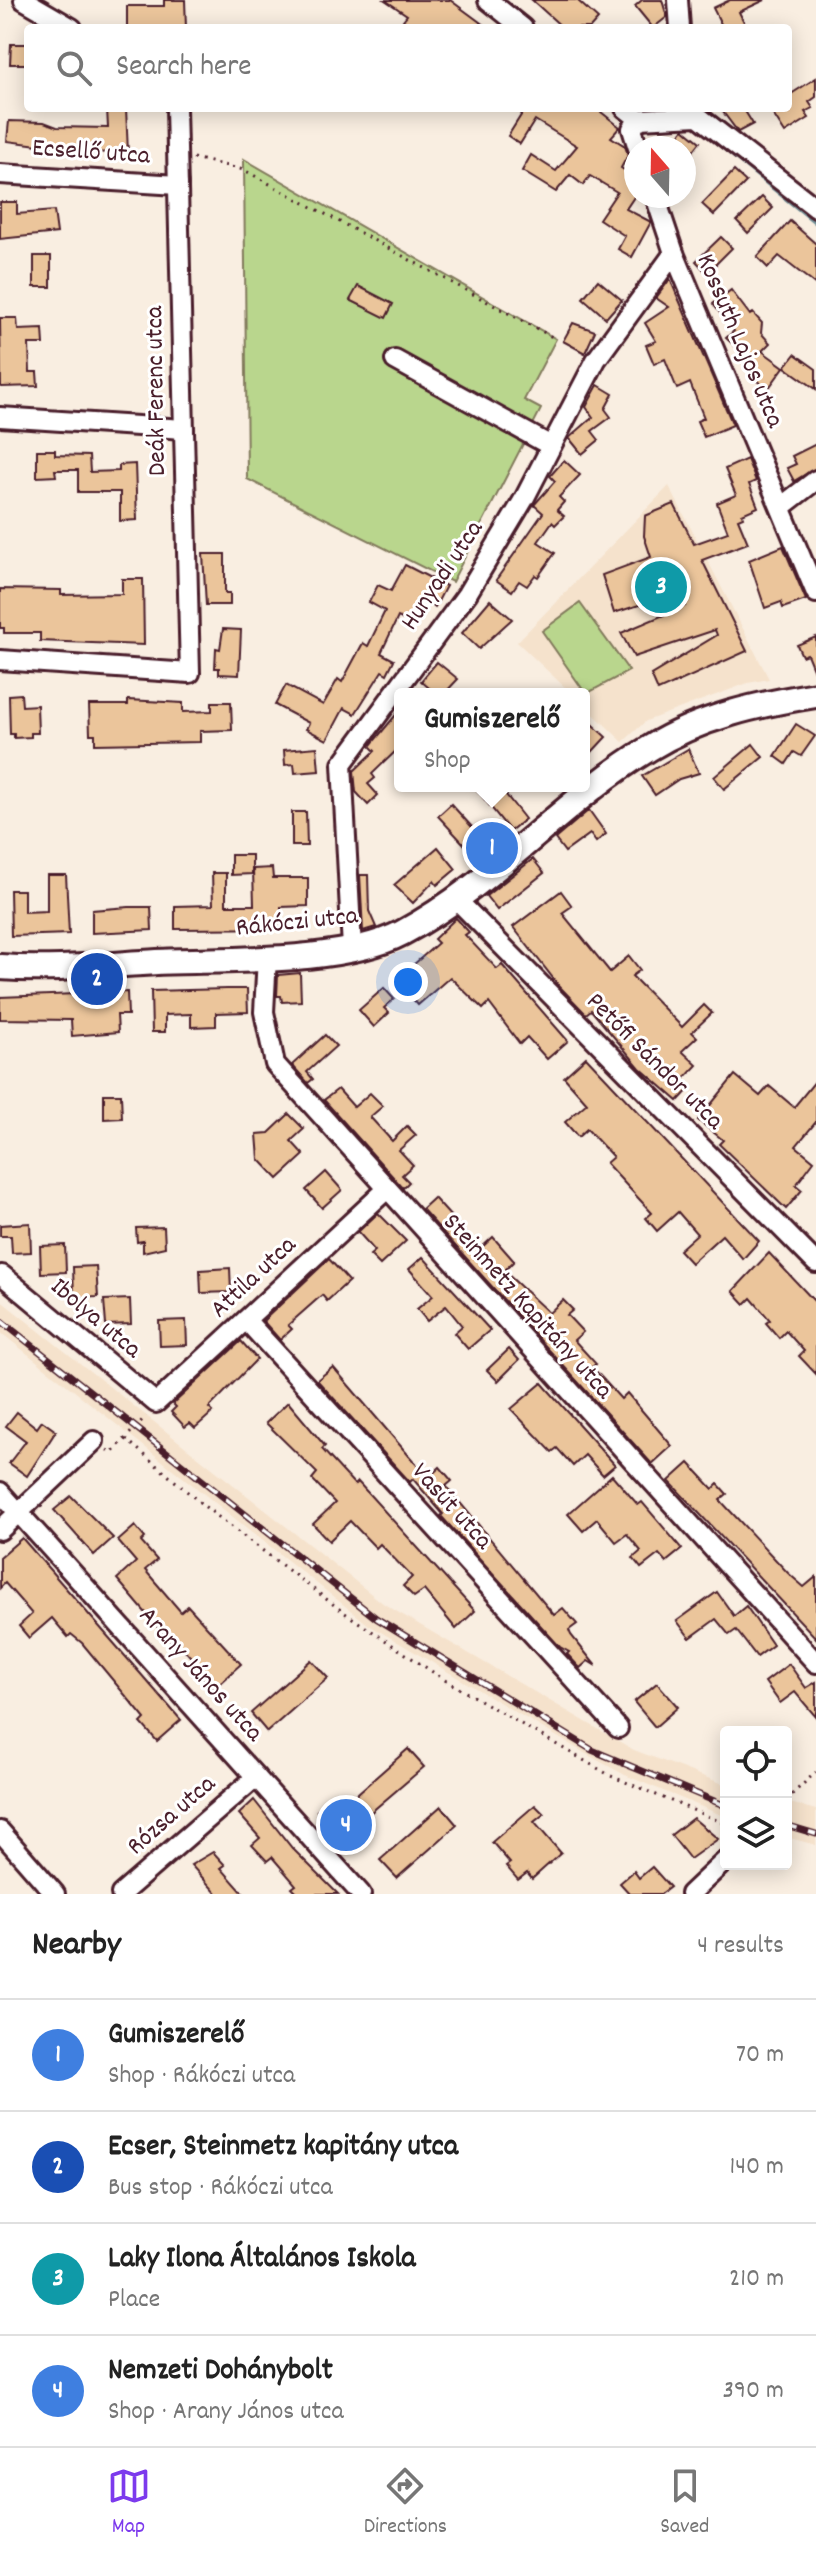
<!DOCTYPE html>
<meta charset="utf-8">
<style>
:root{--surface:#fff;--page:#f2f2f2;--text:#222;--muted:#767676;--line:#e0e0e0;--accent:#7c3aed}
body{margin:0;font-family:Dekko,sans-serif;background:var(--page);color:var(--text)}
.controls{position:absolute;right:24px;bottom:24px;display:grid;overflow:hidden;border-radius:8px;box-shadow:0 4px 20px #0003}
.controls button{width:72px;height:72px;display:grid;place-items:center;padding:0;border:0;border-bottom:2px solid var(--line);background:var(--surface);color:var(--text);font:40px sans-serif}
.compass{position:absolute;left:624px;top:136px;width:72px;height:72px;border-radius:50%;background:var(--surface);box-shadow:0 4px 20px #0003;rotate:340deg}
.you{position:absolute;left:408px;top:982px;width:28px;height:28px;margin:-20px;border:6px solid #fff;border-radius:50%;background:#1a73e8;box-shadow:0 0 0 12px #1a73e833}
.badge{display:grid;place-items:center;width:52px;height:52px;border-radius:50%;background:var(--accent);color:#fff;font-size:26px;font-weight:700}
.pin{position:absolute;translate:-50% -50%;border:4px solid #fff;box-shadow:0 2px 8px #0006}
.popup{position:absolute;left:394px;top:688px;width:196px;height:104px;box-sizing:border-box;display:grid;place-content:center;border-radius:8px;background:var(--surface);filter:drop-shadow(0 2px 6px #0005);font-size:26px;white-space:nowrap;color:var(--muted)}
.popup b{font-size:30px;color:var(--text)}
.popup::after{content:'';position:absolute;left:50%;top:100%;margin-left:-16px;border:16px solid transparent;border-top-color:var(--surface)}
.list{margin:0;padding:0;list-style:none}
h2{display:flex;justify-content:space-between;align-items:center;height:104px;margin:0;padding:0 32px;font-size:34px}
h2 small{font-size:26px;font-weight:400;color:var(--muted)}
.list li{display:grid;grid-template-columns:52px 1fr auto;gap:24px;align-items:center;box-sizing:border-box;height:112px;padding:0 32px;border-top:2px solid var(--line)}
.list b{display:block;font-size:30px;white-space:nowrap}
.list p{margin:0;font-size:26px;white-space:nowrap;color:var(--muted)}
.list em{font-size:26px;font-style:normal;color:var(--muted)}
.icon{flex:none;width:44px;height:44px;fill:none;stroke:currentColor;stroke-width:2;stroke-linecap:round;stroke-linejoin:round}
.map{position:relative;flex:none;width:816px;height:1894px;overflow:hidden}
.search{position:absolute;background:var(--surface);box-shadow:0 4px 20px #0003;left:24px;right:24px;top:24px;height:88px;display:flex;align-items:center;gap:20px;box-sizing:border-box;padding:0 28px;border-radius:8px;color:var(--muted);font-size:30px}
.sheet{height:552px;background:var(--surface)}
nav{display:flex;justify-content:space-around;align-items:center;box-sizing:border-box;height:112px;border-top:2px solid var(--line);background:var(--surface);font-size:22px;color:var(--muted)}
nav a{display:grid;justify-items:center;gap:4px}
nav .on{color:var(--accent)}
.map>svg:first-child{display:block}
.built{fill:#f5e2cc}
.green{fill:#b9d68d;stroke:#827a5c;stroke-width:2}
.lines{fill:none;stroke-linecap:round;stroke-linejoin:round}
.stream{stroke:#729199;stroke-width:4}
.building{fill:#ebc59b;stroke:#4a1f2b;stroke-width:2}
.minor-casing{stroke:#4a1f2b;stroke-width:24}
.major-casing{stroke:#4a1f2b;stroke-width:30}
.path{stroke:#4a1f2b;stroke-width:3;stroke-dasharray:2 6;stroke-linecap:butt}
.minor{stroke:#fff;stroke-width:18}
.major{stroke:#fff;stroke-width:24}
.rail-casing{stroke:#4a1f2b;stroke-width:7}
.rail{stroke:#fff;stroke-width:4;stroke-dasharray:12;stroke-linecap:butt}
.labels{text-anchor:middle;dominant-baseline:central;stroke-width:6;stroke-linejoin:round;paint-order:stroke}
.street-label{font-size:26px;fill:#4a1f2b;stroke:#fff}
</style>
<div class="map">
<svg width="816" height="1894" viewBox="0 0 816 1894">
<rect width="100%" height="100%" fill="#f9eee1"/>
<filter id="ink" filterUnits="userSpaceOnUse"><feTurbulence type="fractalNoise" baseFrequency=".0125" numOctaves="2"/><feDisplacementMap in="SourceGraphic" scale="16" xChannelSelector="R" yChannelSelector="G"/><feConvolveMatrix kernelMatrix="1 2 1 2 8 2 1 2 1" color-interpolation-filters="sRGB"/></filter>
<g filter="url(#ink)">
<!-- built -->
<g class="built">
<polygon points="669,486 769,679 748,683 646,721 623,742 584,705 584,694 572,694 517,642"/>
<polygon points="0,1300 384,1604 634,1750 726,1785 726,1817 625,1775 588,1755 369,1625 0,1332"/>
<polygon points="786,1802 816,1810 816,1845 786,1837"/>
</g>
<!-- green -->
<g class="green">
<polygon points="244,159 556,339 524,400 541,409 452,582 247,479"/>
<polygon points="580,603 629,671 586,694 542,631"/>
</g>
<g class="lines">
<!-- stream -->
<polyline class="stream" points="697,127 816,223"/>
</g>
<!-- building -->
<g class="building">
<polygon points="164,0 185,0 186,28 127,28 127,6 164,6"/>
<polygon points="385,0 450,0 488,28 414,28 403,20 407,15"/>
<polygon points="532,0 577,0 598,19 590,28 563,28"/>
<polygon points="642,0 662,0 667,17 653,28 635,6"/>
<polygon points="730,0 765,0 739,12 747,28 723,28 713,8"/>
<polygon points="11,44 28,44 28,64 10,64"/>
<polygon points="816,78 816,97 809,102 813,108 805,112 809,118 785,133 769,108 788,108 788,96"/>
<polygon points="107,108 126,108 128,153 68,152 68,149 7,141 9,121 44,122 57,127 108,128"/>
<polygon points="516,108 596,108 620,127 611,137 625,146 628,155 621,168 636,178 636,194 626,209 651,222 632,257 618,249 625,236 599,219 617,192 590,176 583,185 570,175 556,192 522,171 531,155 556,171 577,146 535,120 520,144 508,136 523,112"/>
<polygon points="720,108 743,108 753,124 738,132"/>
<polygon points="684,129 700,142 684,163 684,148 669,148"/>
<polygon points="734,171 746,182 714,215 702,204"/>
<polygon points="762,197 773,208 748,233 737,221"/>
<polygon points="0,202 17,202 17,214 54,211 57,233 0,239"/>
<polygon points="790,221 816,244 816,285 779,256 768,268 757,257"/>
<polygon points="721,237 732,248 707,273 696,261"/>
<rect x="34" y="256" width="17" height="31"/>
<polygon points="670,279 733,425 704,437 697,421 704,418 690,383 677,389 665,359 654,364 646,345 656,341 645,323 669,307 656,298"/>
<polygon points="598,280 622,300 606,318 583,298"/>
<polygon points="358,286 393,304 386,318 350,300"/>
<polygon points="731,290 750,315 753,313 762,323 761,333 770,343 762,351 784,367 768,389 749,375 756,365 726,338 734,331 713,304"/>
<polygon points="0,318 17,318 18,330 43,329 44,344 29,344 30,372 37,372 38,386 1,387"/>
<polygon points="573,323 595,331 585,353 563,341"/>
<polygon points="795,354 816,369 816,389 785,367"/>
<polygon points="598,385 613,394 605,409 611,417 592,431 599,440 582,454 569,438 593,417 586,407"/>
<polygon points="816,444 816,468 794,481 787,468 796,464 792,456"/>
<polygon points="37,450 55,450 55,455 89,456 90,472 119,471 119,465 135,464 137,520 120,521 120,492 78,492 78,470 55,470 56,476 37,477"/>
<polygon points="747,459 756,481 749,484 758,507 742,514 743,517 738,519 748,543 702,560 747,651 658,691 651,675 717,635 715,630 634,657 621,633 685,606 680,592 614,613 602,575 651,557 644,536 645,516 674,504 694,544 728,532 717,503 736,495 725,469"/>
<polygon points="564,460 580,475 559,497 564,502 557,510 564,516 555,525 552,522 538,542 555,553 538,577 535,575 527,586 519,581 512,591 496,580 543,513 534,505 555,481 550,476"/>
<polygon points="783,546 806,600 783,608 781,602 765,608 749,560"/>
<polygon points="203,554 225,554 225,593 230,593 230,605 206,605"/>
<polygon points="405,565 446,586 435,607 420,599 408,622 398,617 381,653 394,660 387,674 382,671 355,714 344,708 327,740 306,729 309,723 275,705 286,685 323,705 338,679 342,682 363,643 368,646 385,611 369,602 378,585 391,591"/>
<polygon points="122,579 143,579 144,645 40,641 40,633 4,633 4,628 0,628 0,589 61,590 61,595 122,594"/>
<polygon points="490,600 512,619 479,649 462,633"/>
<polygon points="223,629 241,630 239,675 219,674 219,668 215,668 216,648 220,649"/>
<polygon points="816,637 816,676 807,654 802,656 797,645"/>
<polygon points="437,662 458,679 444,694 436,694 421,681"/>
<polygon points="21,694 22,706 37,705 38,733 31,733 31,737 14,738 14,734 10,734 9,695"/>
<polygon points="128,700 183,703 183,712 212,711 212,702 231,702 232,730 200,731 200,742 95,744 95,734 90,734 89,705 128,705"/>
<polygon points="400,710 400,747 372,774 375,778 368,784 378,795 368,805 356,792 354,771 375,751 370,746"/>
<polygon points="584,717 606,737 592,752 584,744"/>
<polygon points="796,724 815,736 801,756 794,752 786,764 775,756"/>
<polygon points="753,744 763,757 724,789 714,777"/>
<polygon points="317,747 319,771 295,773 294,764 285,765 284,750"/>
<polygon points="688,749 699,773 679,779 655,795 642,776"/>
<polygon points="474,786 499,786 525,819 510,831"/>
<polygon points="451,804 492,849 479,860 438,816"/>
<polygon points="589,810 606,834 596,842 590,834 565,852 555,839"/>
<polygon points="292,812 306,812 307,846 292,846"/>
<polygon points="438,847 456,869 437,885 434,881 413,903 394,885"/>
<polygon points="231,855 252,855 252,874 231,875"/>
<polygon points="533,859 544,873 497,910 486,896"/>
<polygon points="272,868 273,878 308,878 308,906 281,907 281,928 175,929 175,906 213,905 212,873 226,873 226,905 254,905 253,869"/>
<polygon points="47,875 66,875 69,934 11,936 10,890 24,890 24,912 47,911"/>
<polygon points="360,875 368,875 369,911 376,927 363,931"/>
<polygon points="561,891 572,906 562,913 610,972 629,956 640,970 632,976 682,1027 704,1005 712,1013 692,1032 697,1037 682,1051 697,1065 683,1080 691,1087 678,1101 640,1068 591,1010 586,1014 560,987 513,927"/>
<polygon points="129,907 151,907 152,930 92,933 92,910"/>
<polygon points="456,918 469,932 465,935 497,969 502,965 568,1041 547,1059 527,1037 520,1044 489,1003 483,1009 450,977 418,1005 406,991 423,976 413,965 438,943 434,939"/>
<polygon points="300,973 301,1001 282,1002 281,996 277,996 278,975"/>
<polygon points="384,988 394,999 384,1008 389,1013 374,1027 359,1010"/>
<polygon points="227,989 247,989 248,1012 216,1013 216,1026 191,1027 191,1014 165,1015 165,1032 152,1032 151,991"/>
<polygon points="127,992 128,1015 117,1015 118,1032 72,1036 71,1020 0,1019 0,997"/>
<polygon points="325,1035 336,1046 307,1072 313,1079 308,1083 292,1065"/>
<polygon points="586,1057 759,1241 743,1259 722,1235 691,1263 679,1250 697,1234 678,1212 657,1231 646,1218 652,1213 606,1163 613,1157 587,1129 578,1137 565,1122 587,1103 564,1077"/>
<polygon points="735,1075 760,1096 769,1086 794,1107 816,1080 816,1122 796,1146 814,1161 796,1185 802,1190 786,1209 719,1144 723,1140 698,1120"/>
<polygon points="338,1089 354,1107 370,1093 383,1106 370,1117 392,1141 407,1126 416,1135 399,1150 413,1165 402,1175 409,1182 403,1188 324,1100"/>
<polygon points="104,1094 121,1094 122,1118 104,1119"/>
<polygon points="289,1114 304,1129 291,1141 304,1155 278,1179 259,1159 257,1134 269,1133"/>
<polygon points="326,1172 342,1190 322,1208 306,1190"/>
<polygon points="434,1198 480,1249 493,1237 514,1261 504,1271 549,1313 563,1300 573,1310 567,1315 583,1332 574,1340 596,1364 592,1367 621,1399 627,1393 672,1446 652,1464 422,1209"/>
<polygon points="378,1213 406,1241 380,1265 370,1255 375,1251 358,1232"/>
<polygon points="30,1223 31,1252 12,1253 11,1236 0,1236 0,1225"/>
<polygon points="164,1227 165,1247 143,1252 143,1241 137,1242 136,1228"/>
<polygon points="65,1245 66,1272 41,1273 40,1246"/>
<polygon points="769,1253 816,1303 816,1374 799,1356 804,1351 786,1331 779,1338 766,1323 770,1320 751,1298 745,1304 733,1291"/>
<polygon points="423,1257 490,1330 468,1349 454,1333 462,1326 446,1306 427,1321 417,1309 433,1296 409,1269"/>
<polygon points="329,1259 349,1281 327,1301 322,1295 288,1325 292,1329 280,1340 263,1321"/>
<polygon points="96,1266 98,1297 74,1298 73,1267"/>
<polygon points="230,1268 231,1292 201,1293 200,1270"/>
<polygon points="130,1299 131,1324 106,1325 104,1300"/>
<polygon points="186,1320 187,1345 160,1346 159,1321"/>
<polygon points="241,1341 257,1359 209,1408 213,1412 195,1428 190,1423 185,1427 171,1412 176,1407 173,1404"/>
<polygon points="509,1349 519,1360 498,1381 487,1370"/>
<polygon points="333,1367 428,1478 440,1467 452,1481 446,1486 554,1615 563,1608 577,1624 569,1630 571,1635 596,1666 588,1661 580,1668 567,1654 569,1652 560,1647 441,1516 443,1514 413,1479 410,1482 317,1380"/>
<polygon points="542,1383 615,1465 603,1475 585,1455 573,1466 557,1448 552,1452 511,1409"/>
<polygon points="288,1402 325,1446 322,1449 355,1485 358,1482 369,1494 475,1611 456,1629 424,1590 414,1597 403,1586 412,1577 380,1544 376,1548 350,1521 329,1541 313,1524 335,1503 312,1479 317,1473 266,1423"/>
<polygon points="17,1412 37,1428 42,1421 56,1431 27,1476 9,1463 26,1441 6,1426"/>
<polygon points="689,1463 713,1489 718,1484 727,1494 720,1500 788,1573 804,1587 816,1577 816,1638 669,1481"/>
<polygon points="612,1475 638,1505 642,1502 682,1549 666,1562 659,1554 641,1568 633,1558 641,1551 627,1534 616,1542 597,1519 583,1531 568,1514"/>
<polygon points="71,1496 113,1538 94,1555 54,1510"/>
<polygon points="135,1526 145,1538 141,1542 157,1560 145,1570 181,1612 188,1606 241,1664 213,1689 199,1674 203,1671 176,1640 172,1644 117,1579 136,1562 118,1541"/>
<polygon points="22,1538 181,1720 157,1741 141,1723 145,1719 82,1643 71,1634 68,1637 52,1618 29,1638 19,1626 32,1614 5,1583 0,1588 0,1557"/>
<polygon points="717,1592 734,1616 746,1606 773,1645 757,1657 736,1630 729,1635 716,1619 690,1638 677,1621"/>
<polygon points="311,1660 328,1678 267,1732 251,1713"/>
<polygon points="789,1664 806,1688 816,1682 816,1717 795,1692 780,1703 765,1682"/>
<polygon points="657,1683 678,1707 655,1727 634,1702"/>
<polygon points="408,1749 424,1767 343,1836 332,1824 330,1826 317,1811 334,1798 342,1807"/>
<polygon points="254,1800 292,1848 338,1894 298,1894 292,1888 296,1885 272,1857 267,1861 252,1845 260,1838 239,1814"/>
<polygon points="535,1805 544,1814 534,1822 561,1853 532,1879 527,1873 518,1880 506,1866 510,1863 492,1842"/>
<polygon points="441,1806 457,1825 397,1878 380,1860"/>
<polygon points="693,1818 718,1839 690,1859 671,1835"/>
<polygon points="213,1852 225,1865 221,1868 244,1894 217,1894 191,1865"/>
<polygon points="652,1867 670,1887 661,1894 630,1894 620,1883 634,1871 639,1878"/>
</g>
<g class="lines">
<defs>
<g id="minor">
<polyline points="24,0 72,28"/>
<polyline points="488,0 523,28"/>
<polyline points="678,0 680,28"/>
<polyline points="625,108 639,119 698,116"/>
<polyline points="694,108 698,116 816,208"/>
<polyline points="638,148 632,129 639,119"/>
<polyline points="0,174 178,185"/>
<polyline points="655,196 674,253 816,593"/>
<polyline points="395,360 551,446"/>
<polyline points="0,417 184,429"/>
<polyline points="781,507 816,480"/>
<polyline points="0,660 190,673 176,108"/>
<polyline points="456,899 816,1263"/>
<polyline points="352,948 342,764 467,594 524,499 596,360 674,253"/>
<polyline points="267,957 264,1012 275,1064 816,1663"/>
<polyline points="2,1275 156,1403 386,1190"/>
<polyline points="246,1320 618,1728"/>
<polyline points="0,1492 361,1894"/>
<polyline points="0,1530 94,1441"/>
<polyline points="0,1831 55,1894"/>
<polyline points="121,1894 256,1777"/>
<polyline points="690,1894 726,1860"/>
</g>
<path id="major" d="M0,967C52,971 105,965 157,962C225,959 343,964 402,933C494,884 562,801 650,748C700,717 759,704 816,695"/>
</defs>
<!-- minor casing -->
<use href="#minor" class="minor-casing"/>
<!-- major casing -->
<use href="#major" class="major-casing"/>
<!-- path -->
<g class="path">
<polyline points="193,158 244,170 556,339"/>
<polyline points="126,1439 204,1506 342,1611 443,1679 611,1776 726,1824"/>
<polyline points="107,1450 112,1453 146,1416"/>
<polyline points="786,1800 816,1772"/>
</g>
<!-- minor -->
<use href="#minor" class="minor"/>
<!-- major -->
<use href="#major" class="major"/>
<defs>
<g id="rail">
<polyline points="0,1320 376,1618 592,1750 726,1806"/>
<polyline points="786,1825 816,1834"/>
</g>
</defs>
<!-- rail casing -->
<use href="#rail" class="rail-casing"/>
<!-- rail -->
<use href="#rail" class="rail"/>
</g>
</g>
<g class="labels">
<!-- street labels -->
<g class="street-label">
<text transform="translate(91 153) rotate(4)">Ecsellő utca</text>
<text transform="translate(739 341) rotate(67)">Kossuth Lajos utca</text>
<text transform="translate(157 391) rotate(-91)">Deák Ferenc utca</text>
<text transform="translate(443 576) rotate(-56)">Hunyadi utca</text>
<text transform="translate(297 923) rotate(-6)">Rákóczi utca</text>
<text transform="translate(654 1062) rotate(45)">Petőfi Sándor utca</text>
<text transform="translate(254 1278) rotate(-43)">Attila utca</text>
<text transform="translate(527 1307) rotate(48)">Steinmetz Kapitány utca</text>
<text transform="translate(95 1319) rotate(40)">Ibolya utca</text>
<text transform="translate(451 1507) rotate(48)">Vasút utca</text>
<text transform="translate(200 1675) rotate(48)">Arany János utca</text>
<text transform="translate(172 1816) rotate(-41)">Rózsa utca</text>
</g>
</g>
</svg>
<div class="controls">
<button><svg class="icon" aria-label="locate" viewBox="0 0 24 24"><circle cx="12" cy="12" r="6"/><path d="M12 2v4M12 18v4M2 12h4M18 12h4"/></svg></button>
<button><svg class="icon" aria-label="layers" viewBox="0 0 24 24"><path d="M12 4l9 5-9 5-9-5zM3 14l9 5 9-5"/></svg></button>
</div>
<svg class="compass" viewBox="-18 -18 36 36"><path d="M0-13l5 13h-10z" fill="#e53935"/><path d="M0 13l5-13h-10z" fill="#767676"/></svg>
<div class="you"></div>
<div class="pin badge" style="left:492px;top:848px;background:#3f7fe0">1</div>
<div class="popup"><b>Gumiszerelő</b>Shop</div>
<div class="pin badge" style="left:97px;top:979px;background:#1a4fb4">2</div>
<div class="pin badge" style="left:661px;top:587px;background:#0f9aa8">3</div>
<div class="pin badge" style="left:346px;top:1825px;background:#3f7fe0">4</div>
<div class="search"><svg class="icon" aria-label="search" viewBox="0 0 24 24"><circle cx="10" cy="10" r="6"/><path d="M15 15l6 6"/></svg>Search here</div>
</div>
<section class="sheet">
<h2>Nearby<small>4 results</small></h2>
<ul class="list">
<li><span class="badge" style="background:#3f7fe0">1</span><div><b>Gumiszerelő</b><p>Shop · Rákóczi utca</p></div><em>70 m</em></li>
<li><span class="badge" style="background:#1a4fb4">2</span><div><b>Ecser, Steinmetz kapitány utca</b><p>Bus stop · Rákóczi utca</p></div><em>140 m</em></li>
<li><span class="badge" style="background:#0f9aa8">3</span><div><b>Laky Ilona Általános Iskola</b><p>Place</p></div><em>210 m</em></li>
<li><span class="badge" style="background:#3f7fe0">4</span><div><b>Nemzeti Dohánybolt</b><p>Shop · Arany János utca</p></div><em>390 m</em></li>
</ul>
</section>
<nav>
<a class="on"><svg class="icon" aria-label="map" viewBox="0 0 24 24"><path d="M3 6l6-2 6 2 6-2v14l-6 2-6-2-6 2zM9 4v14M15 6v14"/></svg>Map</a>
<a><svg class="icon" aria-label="directions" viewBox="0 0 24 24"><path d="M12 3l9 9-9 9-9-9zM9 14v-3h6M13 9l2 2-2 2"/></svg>Directions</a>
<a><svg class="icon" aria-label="saved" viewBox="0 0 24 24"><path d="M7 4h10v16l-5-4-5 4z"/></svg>Saved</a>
</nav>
